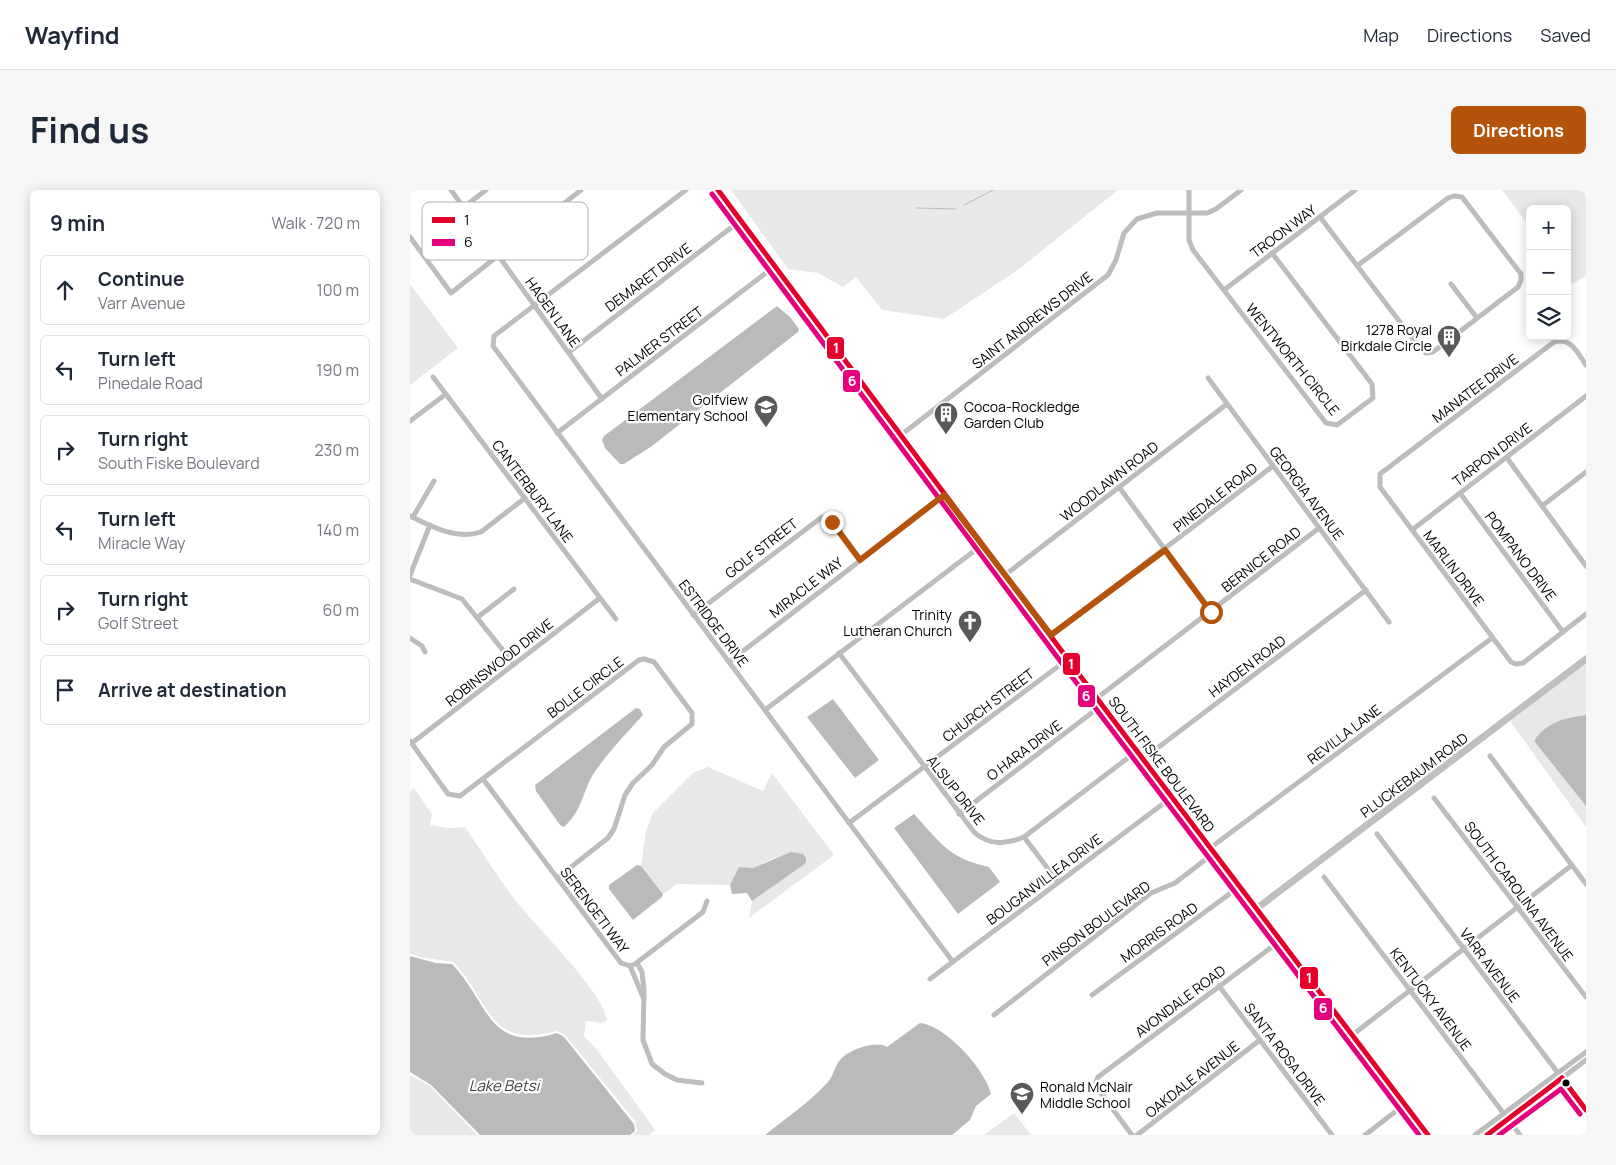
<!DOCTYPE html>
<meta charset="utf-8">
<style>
:root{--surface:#fff;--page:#f6f6f7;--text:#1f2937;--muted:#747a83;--line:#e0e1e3;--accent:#b45309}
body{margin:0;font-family:Manrope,sans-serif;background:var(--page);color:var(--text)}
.controls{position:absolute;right:15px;top:15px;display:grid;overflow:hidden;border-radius:8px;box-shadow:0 2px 12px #0003}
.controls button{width:45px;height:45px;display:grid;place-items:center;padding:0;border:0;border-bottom:1px solid var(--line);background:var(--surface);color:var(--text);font:25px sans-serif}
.stop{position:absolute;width:15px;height:15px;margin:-11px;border:4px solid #b45309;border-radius:50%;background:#fff}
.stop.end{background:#b45309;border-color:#fff;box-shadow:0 1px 5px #0008}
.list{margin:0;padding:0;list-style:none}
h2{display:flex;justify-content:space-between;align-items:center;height:65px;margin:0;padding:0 20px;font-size:21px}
h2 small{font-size:16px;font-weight:400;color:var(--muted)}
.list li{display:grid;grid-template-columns:32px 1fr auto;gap:15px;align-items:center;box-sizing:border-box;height:70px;margin:0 10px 10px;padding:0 10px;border:1px solid var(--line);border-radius:8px}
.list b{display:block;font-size:19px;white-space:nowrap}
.list p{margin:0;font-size:16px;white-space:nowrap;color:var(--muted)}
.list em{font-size:16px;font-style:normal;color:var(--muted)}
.icon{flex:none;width:28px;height:28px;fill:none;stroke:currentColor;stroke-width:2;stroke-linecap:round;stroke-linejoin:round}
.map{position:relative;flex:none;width:1176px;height:945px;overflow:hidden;border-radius:8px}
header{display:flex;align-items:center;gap:30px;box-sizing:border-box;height:70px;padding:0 25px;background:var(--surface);border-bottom:1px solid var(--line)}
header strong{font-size:24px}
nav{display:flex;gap:28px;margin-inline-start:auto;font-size:18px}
.intro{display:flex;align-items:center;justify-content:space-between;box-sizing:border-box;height:120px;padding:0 30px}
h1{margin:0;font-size:35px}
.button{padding:12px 22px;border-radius:8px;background:var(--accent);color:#fff;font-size:18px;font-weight:700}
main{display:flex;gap:30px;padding:0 30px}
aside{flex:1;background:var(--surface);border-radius:8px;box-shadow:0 2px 12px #0003}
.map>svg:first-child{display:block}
.green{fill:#e8e8e8}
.water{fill:#bababa}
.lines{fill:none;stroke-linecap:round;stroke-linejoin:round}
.stream{stroke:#bababa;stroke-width:1}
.street{stroke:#bdbdbd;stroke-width:5}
.secondary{stroke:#bfbfbf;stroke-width:7}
.bus-1-casing{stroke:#fff;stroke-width:9}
.bus-2-casing{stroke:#fff;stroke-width:9}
.bus-1{stroke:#e4002b;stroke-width:5}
.bus-2{stroke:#e5007d;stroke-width:5}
.route{stroke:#b45309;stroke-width:6}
.bus-dot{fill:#000;stroke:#fff;stroke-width:2}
.labels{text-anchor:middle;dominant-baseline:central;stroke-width:4.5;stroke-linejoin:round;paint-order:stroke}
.street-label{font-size:14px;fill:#000;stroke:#fff}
.poi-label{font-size:14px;fill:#000;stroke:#fff;text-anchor:end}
.water-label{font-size:15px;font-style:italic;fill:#3e3e3e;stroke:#fff}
.key{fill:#fff;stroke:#b2b2b2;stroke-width:1}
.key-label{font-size:14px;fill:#000}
.line-badge{stroke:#fff;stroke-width:2}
.badge-label{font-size:14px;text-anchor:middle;font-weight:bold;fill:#fff}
</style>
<header>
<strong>Wayfind</strong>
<nav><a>Map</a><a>Directions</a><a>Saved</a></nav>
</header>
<div class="intro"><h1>Find us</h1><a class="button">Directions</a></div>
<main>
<aside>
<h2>9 min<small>Walk · 720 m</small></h2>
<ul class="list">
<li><svg class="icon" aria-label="ahead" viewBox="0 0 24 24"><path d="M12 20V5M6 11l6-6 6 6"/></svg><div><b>Continue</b><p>Varr Avenue</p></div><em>100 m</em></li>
<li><svg class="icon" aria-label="left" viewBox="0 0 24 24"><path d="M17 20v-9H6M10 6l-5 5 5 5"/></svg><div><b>Turn left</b><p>Pinedale Road</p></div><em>190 m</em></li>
<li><svg class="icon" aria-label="right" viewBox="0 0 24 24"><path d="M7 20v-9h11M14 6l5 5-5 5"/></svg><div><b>Turn right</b><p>South Fiske Boulevard</p></div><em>230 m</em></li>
<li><svg class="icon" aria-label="left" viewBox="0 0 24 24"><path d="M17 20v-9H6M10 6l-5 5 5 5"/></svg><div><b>Turn left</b><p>Miracle Way</p></div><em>140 m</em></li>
<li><svg class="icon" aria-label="right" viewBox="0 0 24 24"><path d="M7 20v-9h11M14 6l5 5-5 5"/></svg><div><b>Turn right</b><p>Golf Street</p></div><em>60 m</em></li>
<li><svg class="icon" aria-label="arrive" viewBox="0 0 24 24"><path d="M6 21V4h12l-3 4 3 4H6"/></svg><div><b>Arrive at destination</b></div></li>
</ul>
</aside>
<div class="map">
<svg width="1176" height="945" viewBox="0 0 1176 945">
<rect width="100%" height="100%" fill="#fff"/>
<!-- green -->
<g class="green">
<polygon points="321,0 708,0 609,79 534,129 472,120 446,87 433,97 408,83 378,79"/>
<polygon points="1092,0 1176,0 1176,86 1162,94 1157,88 1157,19 1120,19 1120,37"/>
<polygon points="0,94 48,158 0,195"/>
<path d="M1176,473V525C1157,527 1134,533 1124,551L1176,616V637L1100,531Z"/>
<polygon points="298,577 353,601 362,583 424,665 339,728 342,711 346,707 366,667 343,678 329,677 320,695 267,694 253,704 231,676 236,641 243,623 284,582"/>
<path d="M4,598L22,624L20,635L38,638L55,637C71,660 86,684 102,706C123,734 194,802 197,830L191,833L176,831L174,846L188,861L245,940L239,945H223L227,941L225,931L155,845L147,841C77,860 80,810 43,772L9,767L0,763V601Z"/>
<polygon points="0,885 20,896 67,945 0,945"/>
<polygon points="604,923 621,945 574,945"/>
</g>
<!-- water -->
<g class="water">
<polygon points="367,116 380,127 389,139 388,142 242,256 214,274 210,274 195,258 192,250 194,246"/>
<polygon points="423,509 469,570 445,588 397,527"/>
<path d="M226,518L230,519L233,525C216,544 198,562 184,583C172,602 173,620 154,637L150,635L126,601L125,595Z"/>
<path d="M1176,525V616L1124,551C1134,533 1157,527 1176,525Z"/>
<path d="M504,624C531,653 538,668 579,677L590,692L548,724L484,638Z"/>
<polygon points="381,662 393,664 396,668 396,673 342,711 337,703 322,704 320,695 329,677 343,678"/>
<polygon points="227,675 231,676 253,704 252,707 223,730 199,699 199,695"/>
<path d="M0,766L26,773L42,774C79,812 77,864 147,843L154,847L224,934L225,941L220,945H70L21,895L0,882Z"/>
<path d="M510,833C535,835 576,880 581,904L566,916L560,930L542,945H355C376,928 399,913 418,892C424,885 426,871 434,866C443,859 467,850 477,857Z"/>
</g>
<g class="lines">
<!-- stream -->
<g class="stream">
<polyline points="554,15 583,0"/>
<polyline points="506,18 546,19"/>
</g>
<!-- street -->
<g class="street">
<polyline points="41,0 192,209"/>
<polyline points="276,0 84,146 83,156 543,772"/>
<polyline points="779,0 779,50 783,60 916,233 927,235 963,208 962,194 862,63"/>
<polyline points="54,17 76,0"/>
<polyline points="910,27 1009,157 1016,163 1023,162 1108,97 1111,90 1111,84 1052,7 1044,6 1038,8 947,76"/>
<polyline points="0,47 41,103 171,0"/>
<polyline points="1041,94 1067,128"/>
<polyline points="814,100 945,0"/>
<polyline points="159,162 331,30"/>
<path d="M1176,175C1167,162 1161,147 1144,152L970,284V297L1101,472L1106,474L1113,473L1176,424"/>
<polyline points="23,187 206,429"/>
<polyline points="798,188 979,432"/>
<polyline points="0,231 36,204"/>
<polyline points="147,243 365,76"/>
<polyline points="491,245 698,85 706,70 714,43 727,29 747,23 797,23 806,19 831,0"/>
<polyline points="1097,268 1176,376"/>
<polyline points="709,297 801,422"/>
<polyline points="1050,303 1153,442"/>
<polyline points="1132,316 1176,282"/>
<path d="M0,326C22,337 47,350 71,342L115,308"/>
<polyline points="3,327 24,291"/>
<polyline points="1002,340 1176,206"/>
<polyline points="0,385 20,335"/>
<polyline points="595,385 817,214"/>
<polyline points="0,389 52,409 104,474"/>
<polyline points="283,425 412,327 421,332 450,370"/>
<polyline points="68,427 104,399"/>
<polyline points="641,445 863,276"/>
<polyline points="0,448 12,456 15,462"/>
<path d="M429,463L564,642C579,656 596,654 614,647L727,561"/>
<polyline points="319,472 535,305"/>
<polyline points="687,508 909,338"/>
<polyline points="355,520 572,355"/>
<polyline points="0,551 38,604 50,606 229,470 234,469 244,472 282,523 282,534 254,557 242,575 223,593 215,605 204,639 198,648 147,688"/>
<polyline points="2,553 190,408"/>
<polyline points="1080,566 1176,694"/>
<polyline points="733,569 956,400"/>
<polyline points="73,589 211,773 220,776 225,774 293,722 297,711"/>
<polyline points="1024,608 1176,807"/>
<polyline points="549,624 692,515"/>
<polyline points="439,633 658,469"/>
<polyline points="967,644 1176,920"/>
<polyline points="614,647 648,692"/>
<polyline points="800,658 1082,448"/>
<polyline points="914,687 1110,945"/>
<polyline points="227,773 232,782 234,800 233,850 242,874 255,884 267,890 292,893"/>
<polyline points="220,776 233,807"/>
<polyline points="520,789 762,607"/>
<polyline points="809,796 922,945"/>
<polyline points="682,805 829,697"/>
<polyline points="584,825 741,703 765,693 804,663"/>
<polyline points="941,846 1162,675"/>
<polyline points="722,945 687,898 686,892 688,887 870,751"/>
<polyline points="727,945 850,850"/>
<polyline points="955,945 994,915"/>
<polyline points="1065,945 1176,862"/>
<polyline points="1077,945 1176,870"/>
</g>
<!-- secondary -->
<g class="secondary">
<polyline points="308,0 692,515 1018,945"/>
<polyline points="846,719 1176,469"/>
</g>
<defs>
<g id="bus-1">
<polyline points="308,0 692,515 1018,945"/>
<polyline points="1152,888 1176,920"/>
<polyline points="1077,945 1152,888"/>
</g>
<g id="bus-2">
<polyline points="302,4 686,519 1009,945"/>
<polyline points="1089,945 1151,899 1170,924"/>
</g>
</defs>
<!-- bus-1 casing -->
<use href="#bus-1" class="bus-1-casing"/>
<!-- bus-2 casing -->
<use href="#bus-2" class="bus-2-casing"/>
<!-- bus-1 -->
<use href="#bus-1" class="bus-1"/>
<!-- bus-2 -->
<use href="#bus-2" class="bus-2"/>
</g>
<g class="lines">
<!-- route -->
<polyline class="route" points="422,332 450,370 534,305 641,445 755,360 801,422"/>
</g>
<!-- icons -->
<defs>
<symbol id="building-pin" viewBox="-11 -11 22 30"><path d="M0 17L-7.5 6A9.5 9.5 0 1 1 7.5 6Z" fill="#595959" stroke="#fff"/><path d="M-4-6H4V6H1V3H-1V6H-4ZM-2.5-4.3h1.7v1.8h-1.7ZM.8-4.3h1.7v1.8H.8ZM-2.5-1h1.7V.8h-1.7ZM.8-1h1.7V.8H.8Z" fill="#fff"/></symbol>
<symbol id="school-pin" viewBox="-11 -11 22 30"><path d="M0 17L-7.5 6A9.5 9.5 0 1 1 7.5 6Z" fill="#595959" stroke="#fff"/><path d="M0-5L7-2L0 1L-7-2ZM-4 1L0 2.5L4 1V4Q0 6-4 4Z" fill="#fff"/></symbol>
<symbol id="church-pin" viewBox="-11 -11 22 30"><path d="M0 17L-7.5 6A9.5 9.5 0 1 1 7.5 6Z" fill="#595959" stroke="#fff"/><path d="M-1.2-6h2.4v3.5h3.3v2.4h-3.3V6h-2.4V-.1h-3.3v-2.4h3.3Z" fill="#fff"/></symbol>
</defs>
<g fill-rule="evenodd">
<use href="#building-pin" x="1025" y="133" width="28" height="38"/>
<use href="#school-pin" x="342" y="203" width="28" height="38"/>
<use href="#building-pin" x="522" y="210" width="28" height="38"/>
<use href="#church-pin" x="546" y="418" width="28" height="38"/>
<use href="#school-pin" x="598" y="890" width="28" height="38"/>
</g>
<!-- markers -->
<circle class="bus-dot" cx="1156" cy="893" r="4.5"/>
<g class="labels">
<!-- street labels -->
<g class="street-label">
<text transform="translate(873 41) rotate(-37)">TROON WAY</text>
<text transform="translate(238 87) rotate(-37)">DEMARET DRIVE</text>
<text transform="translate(143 122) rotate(54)">HAGEN LANE</text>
<text transform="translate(622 130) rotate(-38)">SAINT ANDREWS DRIVE</text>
<text transform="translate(249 151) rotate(-37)">PALMER STREET</text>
<text transform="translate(883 169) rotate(51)">WENTWORTH CIRCLE</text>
<text transform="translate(1065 198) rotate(-37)">MANATEE DRIVE</text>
<text transform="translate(1082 264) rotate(-37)">TARPON DRIVE</text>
<text transform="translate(699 291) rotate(-38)">WOODLAWN ROAD</text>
<text transform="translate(123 301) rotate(53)">CANTERBURY LANE</text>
<text transform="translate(897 303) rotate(53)">GEORGIA AVENUE</text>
<text transform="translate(805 307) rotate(-38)">PINEDALE ROAD</text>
<text transform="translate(351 358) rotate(-38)">GOLF STREET</text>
<text transform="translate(1111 366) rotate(53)">POMPANO DRIVE</text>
<text transform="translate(851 369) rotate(-38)">BERNICE ROAD</text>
<text transform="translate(1044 378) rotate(53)">MARLIN DRIVE</text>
<text transform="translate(396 397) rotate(-38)">MIRACLE WAY</text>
<text transform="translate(304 433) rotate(53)">ESTRIDGE DRIVE</text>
<text transform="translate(89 472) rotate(-38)">ROBINSWOOD DRIVE</text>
<text transform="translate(837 476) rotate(-37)">HAYDEN ROAD</text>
<text transform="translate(175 497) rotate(-37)">BOLLE CIRCLE</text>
<text transform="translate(578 515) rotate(-37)">CHURCH STREET</text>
<text transform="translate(934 544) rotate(-37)">REVILLA LANE</text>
<text transform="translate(614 560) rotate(-37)">O HARA DRIVE</text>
<text transform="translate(752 574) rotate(53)">SOUTH FISKE BOULEVARD</text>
<text transform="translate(1004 585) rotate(-37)">PLUCKEBAUM ROAD</text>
<text transform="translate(546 600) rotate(52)">ALSUP DRIVE</text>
<text transform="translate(634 689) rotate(-37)">BOUGANVILLEA DRIVE</text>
<text transform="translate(1109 701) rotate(53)">SOUTH CAROLINA AVENUE</text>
<text transform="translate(185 720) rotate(53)">SERENGETI WAY</text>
<text transform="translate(686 733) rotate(-37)">PINSON BOULEVARD</text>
<text transform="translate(749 742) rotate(-36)">MORRIS ROAD</text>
<text transform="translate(1080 775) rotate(53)">VARR AVENUE</text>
<text transform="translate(1021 809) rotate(53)">KENTUCKY AVENUE</text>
<text transform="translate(770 811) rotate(-37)">AVONDALE ROAD</text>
<text transform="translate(875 864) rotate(53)">SANTA ROSA DRIVE</text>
<text transform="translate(782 889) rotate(-38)">OAKDALE AVENUE</text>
</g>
<!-- poi labels -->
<g class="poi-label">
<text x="1022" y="139">1278 Royal<tspan x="1022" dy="16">Birkdale Circle</tspan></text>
<text x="338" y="209">Golfview<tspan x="338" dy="16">Elementary School</tspan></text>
<text x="554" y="216" text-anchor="start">Cocoa-Rockledge<tspan x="554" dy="16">Garden Club</tspan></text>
<text x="542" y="424">Trinity<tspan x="542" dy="16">Lutheran Church</tspan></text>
<text x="630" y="896" text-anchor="start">Ronald McNair<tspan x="630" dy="16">Middle School</tspan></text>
</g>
<!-- water labels -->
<g class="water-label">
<text x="94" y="895">Lake Betsi</text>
</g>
</g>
<!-- legend -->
<rect x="12" y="12" width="166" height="58" rx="8" class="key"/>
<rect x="22" y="27" width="23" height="6" fill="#e4002b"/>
<rect x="22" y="49" width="23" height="7" fill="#e5007d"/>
<g class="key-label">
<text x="54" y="35">1</text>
<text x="54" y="57">6</text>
</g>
<g class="line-badge">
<rect x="416" y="146" width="19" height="24" rx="5" fill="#e4002b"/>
<rect x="432" y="179" width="19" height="24" rx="5" fill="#e5007d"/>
<rect x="652" y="462" width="19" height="24" rx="5" fill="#e4002b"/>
<rect x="667" y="494" width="19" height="24" rx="5" fill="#e5007d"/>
<rect x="889" y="776" width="20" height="24" rx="5" fill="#e4002b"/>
<rect x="903" y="807" width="20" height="24" rx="5" fill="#e5007d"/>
</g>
<g class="badge-label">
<text x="426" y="163">1</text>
<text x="442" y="196">6</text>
<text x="661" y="479">1</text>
<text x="676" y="511">6</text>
<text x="899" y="793">1</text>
<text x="913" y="823">6</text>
</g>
</svg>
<div class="controls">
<button>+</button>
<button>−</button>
<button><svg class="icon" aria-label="layers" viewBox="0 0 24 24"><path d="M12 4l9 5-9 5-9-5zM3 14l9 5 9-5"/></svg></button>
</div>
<div class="stop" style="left:801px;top:422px"></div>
<div class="stop end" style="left:422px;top:332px"></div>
</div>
</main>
